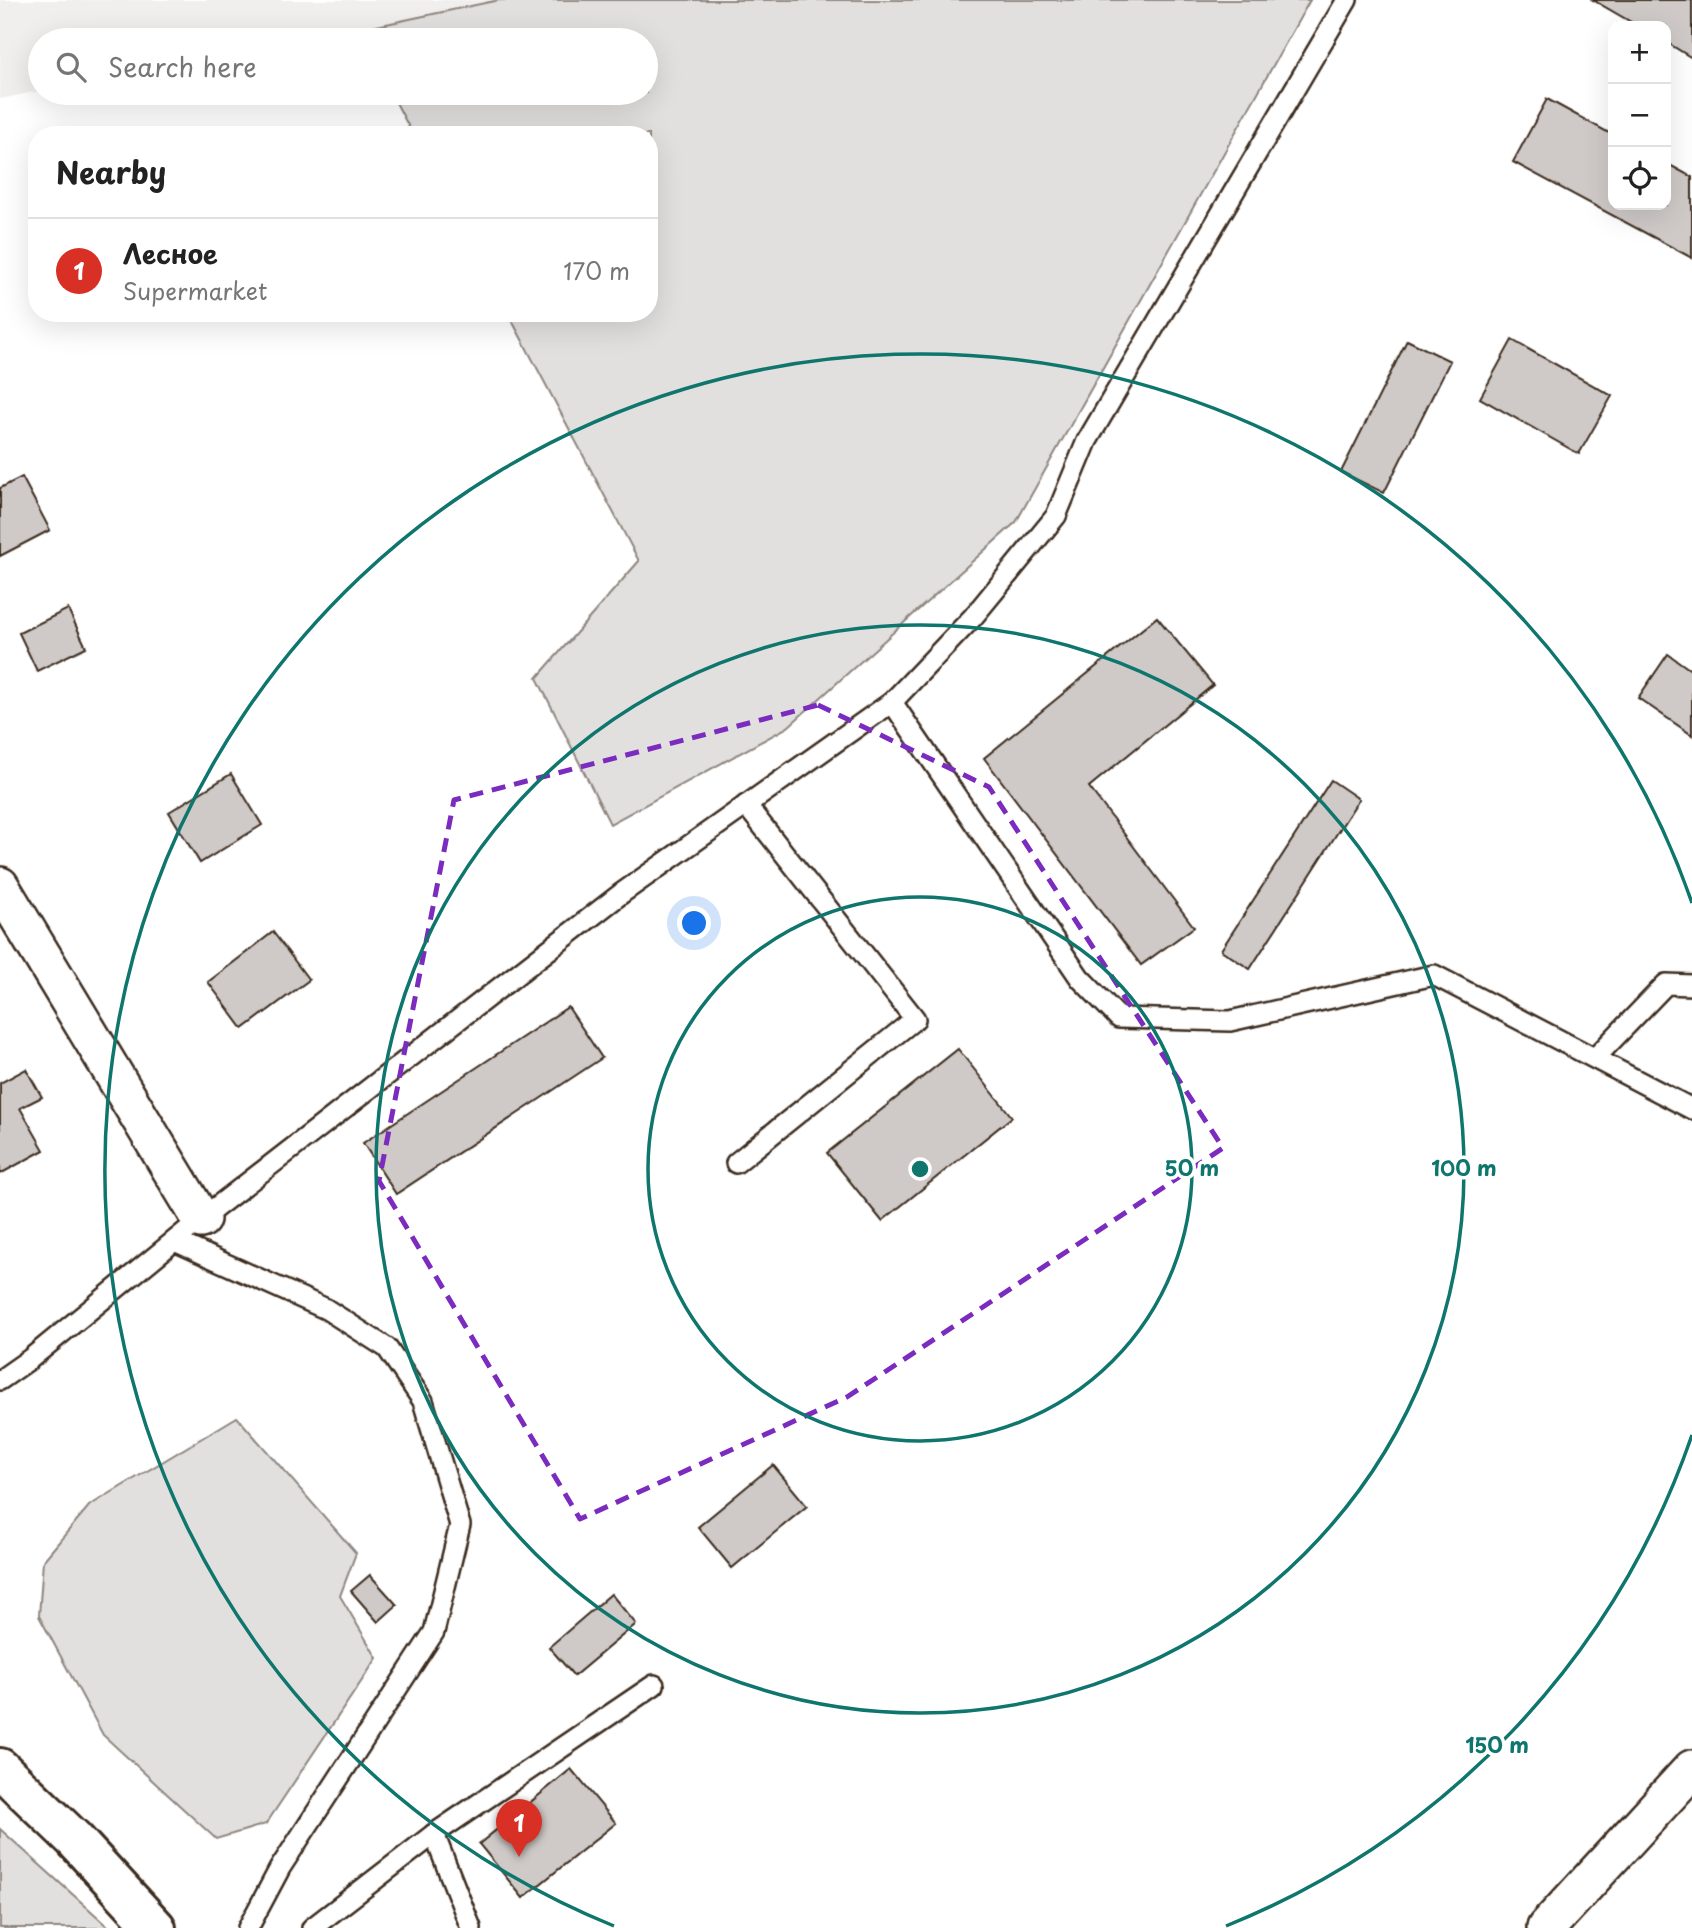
<!DOCTYPE html>
<meta charset="utf-8">
<style>
:root{--surface:#fff;--page:#f6f6f6;--text:#222;--muted:#767676;--line:#e0e0e0;--accent:#d93025}
body{margin:0;font-family:"Playpen Sans",sans-serif;background:var(--page);color:var(--text)}
.controls{position:absolute;right:21px;top:21px;display:grid;overflow:hidden;border-radius:14px;box-shadow:0 7px 28px #0002}
.controls button{width:63px;height:63px;display:grid;place-items:center;padding:0;border:0;border-bottom:2px solid var(--line);background:var(--surface);color:var(--text);font:35px sans-serif}
.you{position:absolute;left:695px;top:924px;width:24px;height:24px;margin:-18px;border:5px solid #fff;border-radius:50%;background:#1a73e8;box-shadow:0 0 0 10px #1a73e833}
.badge{display:grid;place-items:center;width:46px;height:46px;border-radius:50%;background:var(--accent);color:#fff;font-size:23px;font-weight:700}
.pin{position:absolute;translate:-50% -58px;filter:drop-shadow(0 2px 4px #0008)}
.pin::after{content:'';position:absolute;top:37px;width:24px;height:21px;background:inherit;clip-path:polygon(0 0,100% 0,50% 100%)}
.list{margin:0;padding:0;list-style:none}
h2{display:flex;justify-content:space-between;align-items:center;height:91px;margin:0;padding:0 28px;font-size:30px}
h2 small{font-size:23px;font-weight:400;color:var(--muted)}
.list li{display:grid;grid-template-columns:46px 1fr auto;gap:21px;align-items:center;box-sizing:border-box;height:105px;padding:0 28px;border-top:2px solid var(--line)}
.list b{display:block;font-size:26px;white-space:nowrap}
.list p{margin:0;font-size:23px;white-space:nowrap;color:var(--muted)}
.list em{font-size:23px;font-style:normal;color:var(--muted)}
.icon{flex:none;width:38px;height:38px;fill:none;stroke:currentColor;stroke-width:2;stroke-linecap:round;stroke-linejoin:round}
.map{position:relative;flex:none;width:1692px;height:1928px;overflow:hidden}
.search{position:absolute;background:var(--surface);box-shadow:0 7px 28px #0002;left:28px;top:28px;width:630px;height:77px;display:flex;align-items:center;gap:18px;box-sizing:border-box;padding:0 24px;border-radius:38px;color:var(--muted);font-size:26px}
.panel{position:absolute;background:var(--surface);box-shadow:0 7px 28px #0002;left:28px;top:126px;width:630px;height:196px;border-radius:28px}
.map>svg:first-child{display:block}
.built{fill:#f1efee}
.green{fill:#e2e0de;stroke:#8e857e;stroke-width:2}
.building{fill:#cfcac7;stroke:#3b2a1e;stroke-width:2}
.lines{fill:none;stroke-linecap:round;stroke-linejoin:round}
.lane-casing{stroke:#3b2a1e;stroke-width:24}
.street-casing{stroke:#3b2a1e;stroke-width:42}
.secondary-casing{stroke:#3b2a1e;stroke-width:44}
.lane{stroke:#fff;stroke-width:19}
.street{stroke:#fff;stroke-width:37}
.secondary{stroke:#fff;stroke-width:38}
.marked{fill:none;stroke:#7b2cbf;stroke-width:5;stroke-dasharray:14 9;stroke-linejoin:round}
.ring{fill:none;stroke:#0f766e;stroke-width:3.5}
.centre{fill:#0f766e;stroke:#fff;stroke-width:3.5}
.ring-label{font-size:21px;text-anchor:middle;font-weight:bold;fill:#0f766e;stroke:#fff;stroke-width:7;stroke-linejoin:round;paint-order:stroke}
</style>
<div class="map">
<svg width="1692" height="1928" viewBox="0 0 1692 1928">
<rect width="100%" height="100%" fill="#fff"/>
<filter id="ink" filterUnits="userSpaceOnUse"><feTurbulence type="fractalNoise" baseFrequency=".0143" numOctaves="2"/><feDisplacementMap in="SourceGraphic" scale="14" xChannelSelector="R" yChannelSelector="G"/><feConvolveMatrix kernelMatrix="1 2 1 2 8 2 1 2 1" color-interpolation-filters="sRGB"/></filter>
<g filter="url(#ink)">
<!-- built -->
<polygon class="built" points="0,0 499,0 306,40 40,40 40,91 0,99"/>
<!-- green -->
<g class="green">
<polygon points="499,0 1310,0 1016,522 788,727 610,824 537,678 639,561 508,313 649,313 649,135 413,135 391,93 646,93 646,40 363,40 358,30"/>
<polygon points="237,1417 356,1553 340,1596 377,1658 266,1824 216,1839 103,1735 39,1616 43,1561 89,1506"/>
<polygon points="0,1829 110,1928 0,1928"/>
</g>
<!-- building -->
<g class="building">
<polygon points="1593,0 1692,0 1692,58 1666,42 1666,26 1638,26"/>
<polygon points="1547,99 1613,135 1613,205 1666,205 1666,163 1692,177 1692,258 1513,162"/>
<polygon points="1407,340 1450,361 1384,493 1341,472"/>
<polygon points="1512,340 1612,396 1579,454 1480,398"/>
<polygon points="22,477 50,530 0,556 0,488"/>
<polygon points="68,609 86,647 37,671 19,633"/>
<polygon points="1157,617 1213,685 1089,787 1194,927 1141,965 984,758"/>
<polygon points="1668,654 1692,671 1692,735 1638,698"/>
<polygon points="231,774 262,825 200,863 169,812"/>
<polygon points="1331,780 1359,799 1250,969 1221,950"/>
<polygon points="273,932 309,980 243,1029 208,982"/>
<polygon points="568,1007 602,1058 396,1194 363,1143"/>
<polygon points="958,1049 1012,1117 882,1221 827,1153"/>
<polygon points="26,1069 42,1097 20,1108 44,1150 0,1174 0,1083"/>
<polygon points="773,1465 807,1506 732,1568 698,1527"/>
<polygon points="370,1575 397,1605 378,1622 351,1591"/>
<polygon points="611,1594 636,1624 574,1676 549,1647"/>
<polygon points="571,1769 616,1823 523,1898 479,1844"/>
</g>
<g class="lines">
<defs>
<g id="lane">
<polyline points="892,702 1080,978 1119,1018 1230,1021 1434,975 1692,1109"/>
<polyline points="1595,1058 1666,984 1692,985"/>
<polyline points="736,1163 915,1019 746,805"/>
<polyline points="177,1242 326,1309 387,1348 423,1401 460,1525 434,1632 280,1868 248,1928"/>
<polyline points="0,1380 30,1359 201,1219 622,893 892,702 973,617 1056,516 1087,441 1347,0"/>
<polyline points="434,1834 471,1928"/>
<polyline points="312,1928 434,1834 654,1685"/>
</g>
<g id="street">
<polyline points="0,886 201,1219"/>
<polyline points="1546,1928 1692,1769"/>
</g>
<polyline id="secondary" points="0,1768 74,1839 156,1928"/>
</defs>
<!-- lane casing -->
<use href="#lane" class="lane-casing"/>
<!-- street casing -->
<use href="#street" class="street-casing"/>
<!-- secondary casing -->
<use href="#secondary" class="secondary-casing"/>
<!-- lane -->
<use href="#lane" class="lane"/>
<!-- street -->
<use href="#street" class="street"/>
<!-- secondary -->
<use href="#secondary" class="secondary"/>
</g>
</g>
<!-- marked area -->
<path class="marked" d="M818,705L989,787L1223,1148L847,1397L580,1519L379,1181L454,800Z"/>
<!-- distance rings -->
<g class="ring">
<circle cx="920" cy="1169" r="272"/>
<circle cx="920" cy="1169" r="544"/>
<path d="M1692 1435A816 816 0 0 1 1226 1926M614 1926A816 816 0 1 1 1692 903"/>
</g>
<circle cx="920" cy="1169" r="10" class="centre"/>
<g class="ring-label">
<text x="1192" y="1176">50 m</text>
<text x="1464" y="1176">100 m</text>
<text x="1497" y="1753">150 m</text>
</g>
</svg>
<div class="controls">
<button>+</button>
<button>−</button>
<button><svg class="icon" aria-label="locate" viewBox="0 0 24 24"><circle cx="12" cy="12" r="6"/><path d="M12 2v4M12 18v4M2 12h4M18 12h4"/></svg></button>
</div>
<div class="you"></div>
<div class="pin badge" style="left:519px;top:1857px">1</div>
<div class="search"><svg class="icon" aria-label="search" viewBox="0 0 24 24"><circle cx="10" cy="10" r="6"/><path d="M15 15l6 6"/></svg>Search here</div>
<section class="panel">
<h2>Nearby<small></small></h2>
<ul class="list">
<li><span class="badge">1</span><div><b>Лесное</b><p>Supermarket</p></div><em>170 m</em></li>
</ul>
</section>
</div>
